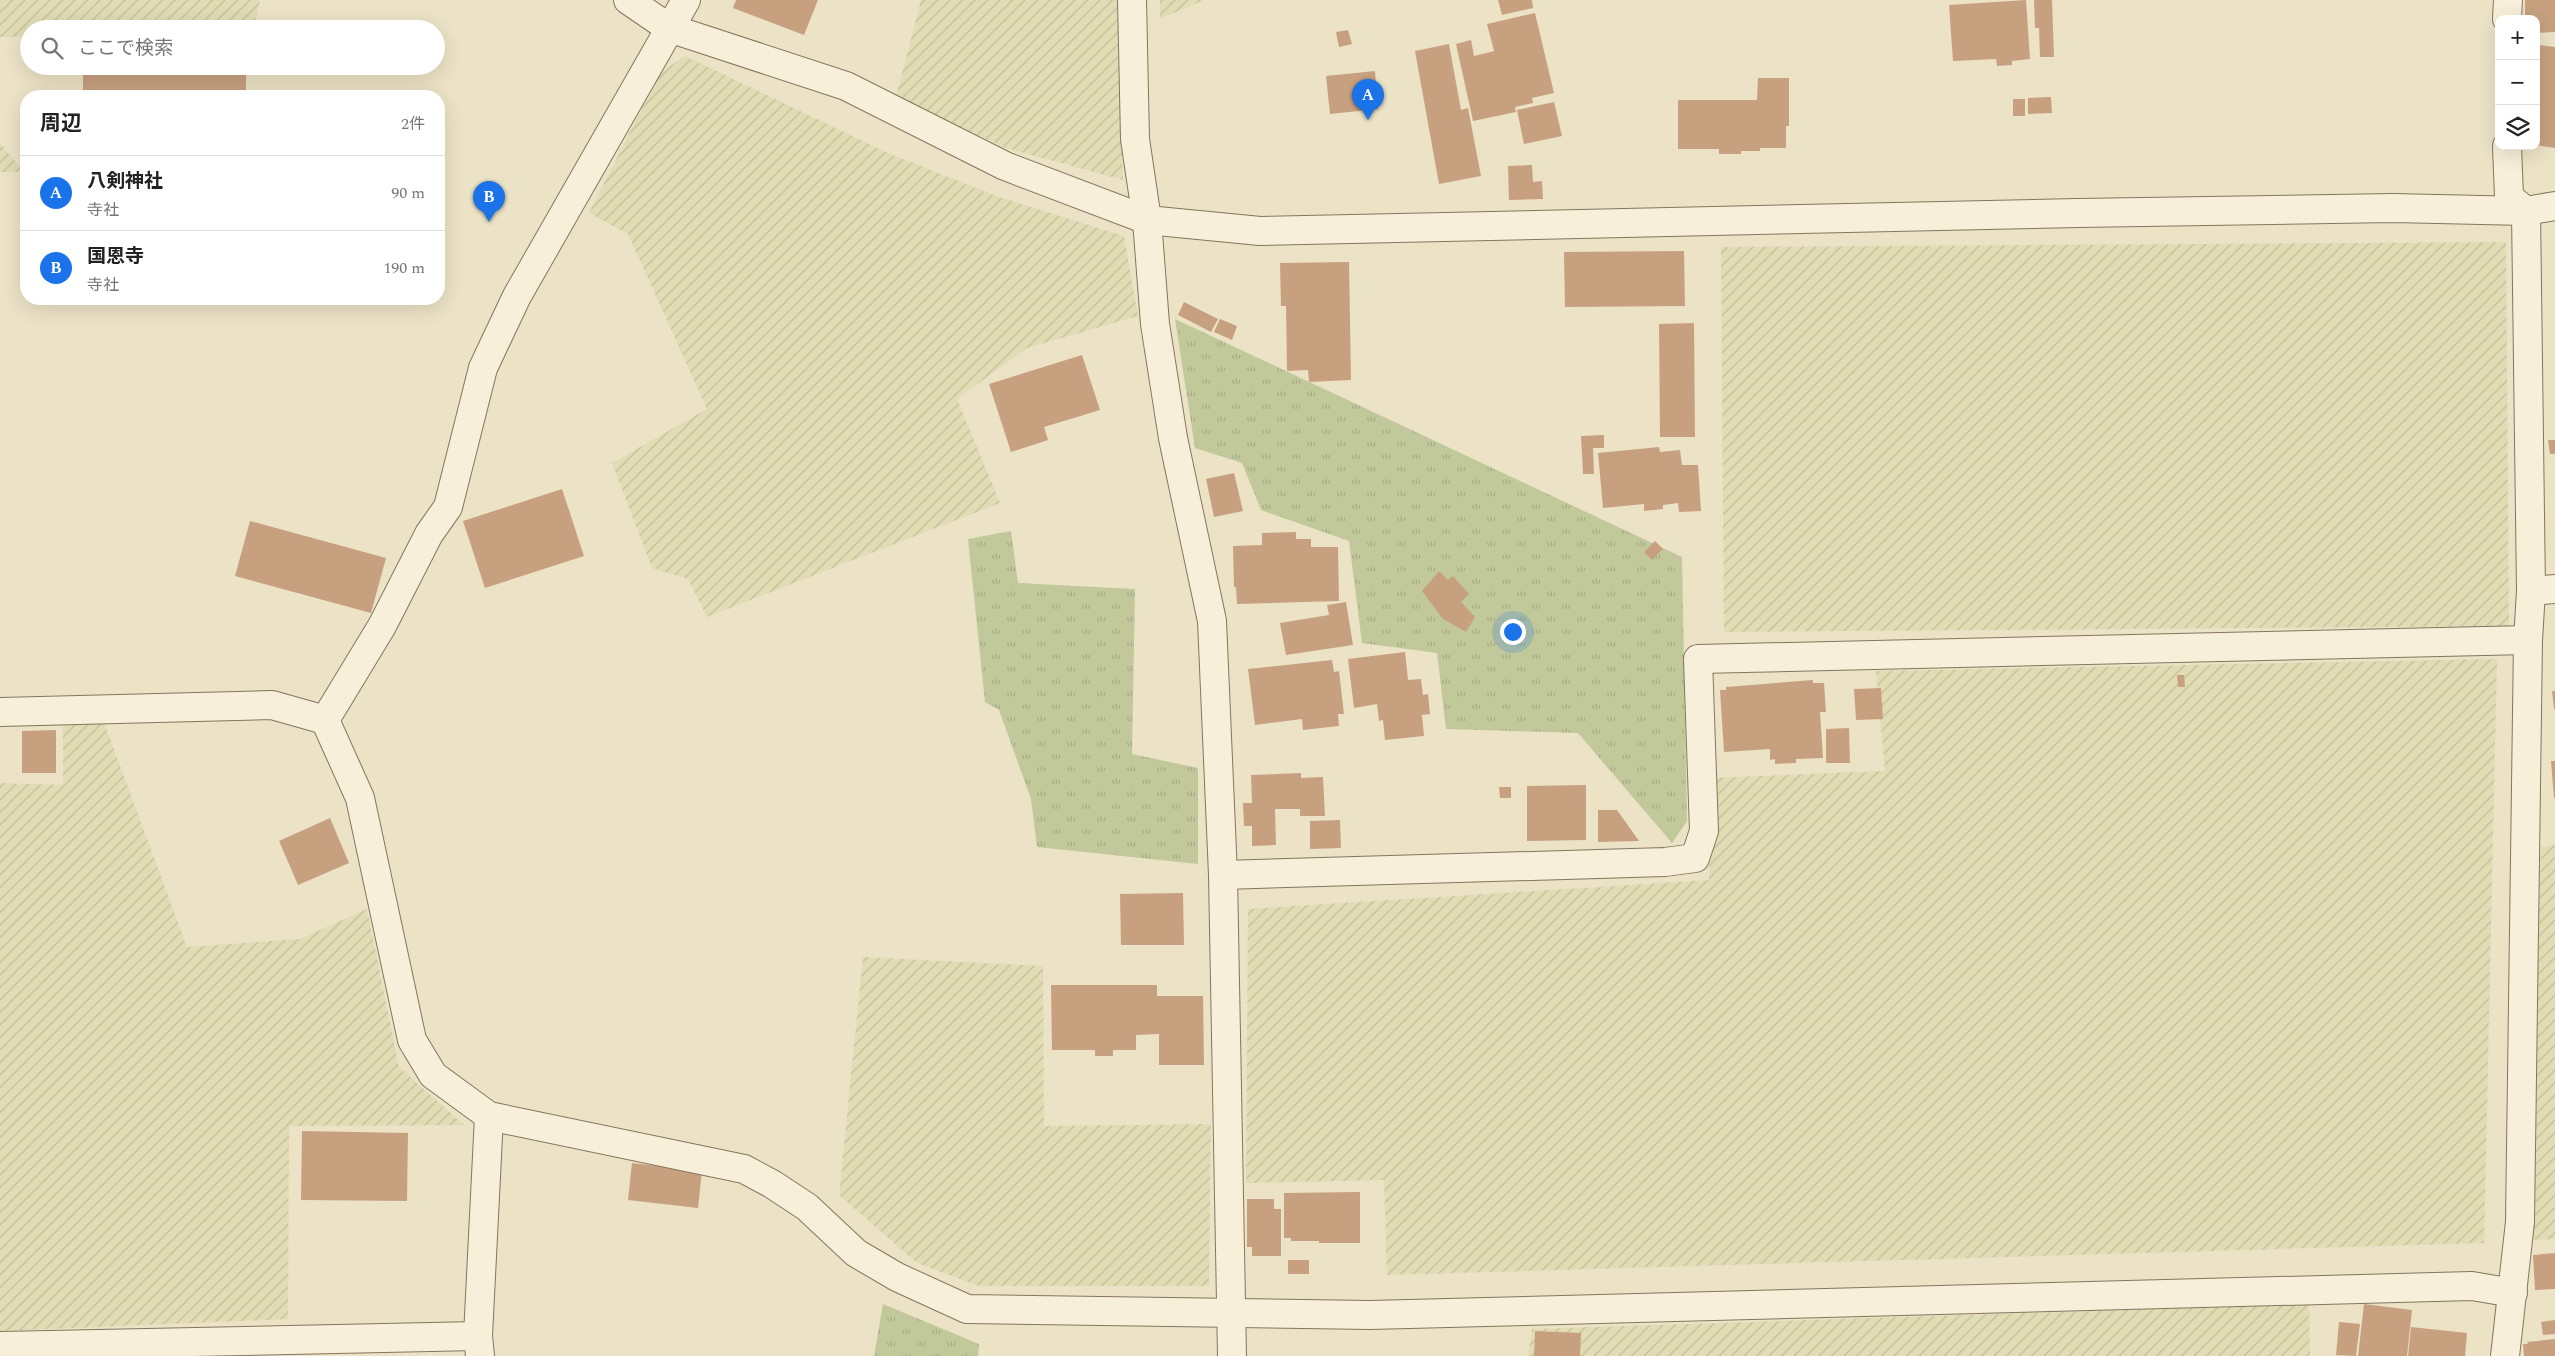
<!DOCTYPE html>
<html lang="ja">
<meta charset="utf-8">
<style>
:root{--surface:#fff;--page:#f6f6f6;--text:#222;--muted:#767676;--line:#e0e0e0;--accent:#1a73e8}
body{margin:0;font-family:Spectral,"Noto Sans JP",serif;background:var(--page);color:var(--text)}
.controls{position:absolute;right:15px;top:15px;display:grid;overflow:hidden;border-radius:10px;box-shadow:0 5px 20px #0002}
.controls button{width:45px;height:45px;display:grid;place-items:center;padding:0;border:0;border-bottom:1px solid var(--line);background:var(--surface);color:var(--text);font:25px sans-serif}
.you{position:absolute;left:1512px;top:631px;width:18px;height:18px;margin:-12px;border:4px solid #fff;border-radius:50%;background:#1a73e8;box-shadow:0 0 0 8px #1a73e833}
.badge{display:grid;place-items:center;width:32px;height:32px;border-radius:50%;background:var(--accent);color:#fff;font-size:16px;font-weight:700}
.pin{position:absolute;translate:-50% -41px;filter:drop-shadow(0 1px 2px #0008)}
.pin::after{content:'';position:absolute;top:26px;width:18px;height:15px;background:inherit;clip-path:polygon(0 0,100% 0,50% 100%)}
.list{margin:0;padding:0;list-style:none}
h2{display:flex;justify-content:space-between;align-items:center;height:65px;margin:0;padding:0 20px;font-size:21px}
h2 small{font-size:16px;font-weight:400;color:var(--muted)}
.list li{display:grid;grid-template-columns:32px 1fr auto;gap:15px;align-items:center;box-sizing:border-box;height:75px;padding:0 20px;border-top:1px solid var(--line)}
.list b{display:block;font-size:19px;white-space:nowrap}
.list p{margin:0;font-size:16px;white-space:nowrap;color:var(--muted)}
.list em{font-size:16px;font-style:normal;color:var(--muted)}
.icon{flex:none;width:28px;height:28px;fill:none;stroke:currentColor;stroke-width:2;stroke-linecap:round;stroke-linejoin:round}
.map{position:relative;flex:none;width:2555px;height:1356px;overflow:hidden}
.search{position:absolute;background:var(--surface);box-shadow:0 5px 20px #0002;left:20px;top:20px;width:425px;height:55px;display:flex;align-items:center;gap:12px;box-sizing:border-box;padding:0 18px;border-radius:28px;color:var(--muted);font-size:19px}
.panel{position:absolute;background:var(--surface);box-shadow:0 5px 20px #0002;left:20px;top:90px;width:425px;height:215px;border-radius:20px}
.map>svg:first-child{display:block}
.farmland{fill:url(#farmland-furrows)}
.grass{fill:url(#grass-tufts)}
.building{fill:#c7a17f}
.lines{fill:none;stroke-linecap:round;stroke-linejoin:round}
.minor-casing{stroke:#86755d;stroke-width:30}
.minor{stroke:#f7efd9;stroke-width:28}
</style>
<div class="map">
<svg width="2555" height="1356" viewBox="0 0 2555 1356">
<defs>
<pattern id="farmland-furrows" width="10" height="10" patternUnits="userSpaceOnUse" patternTransform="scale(1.25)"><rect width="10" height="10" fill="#e1dcb4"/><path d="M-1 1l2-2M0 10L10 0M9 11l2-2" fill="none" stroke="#c2bd9a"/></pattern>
<pattern id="grass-tufts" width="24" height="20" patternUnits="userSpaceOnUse" patternTransform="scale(1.25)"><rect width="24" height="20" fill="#c1c99b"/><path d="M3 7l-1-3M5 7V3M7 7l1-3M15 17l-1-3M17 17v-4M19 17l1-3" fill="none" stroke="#a6ad85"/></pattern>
</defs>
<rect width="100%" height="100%" fill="#ece2c6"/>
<!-- farmland -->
<g class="farmland">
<polygon points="0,0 260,0 254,29 29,29 29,37 0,37"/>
<polygon points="921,0 1117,0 1123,180 1006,148 896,97"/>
<polygon points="1160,0 1204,0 1160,19"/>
<polygon points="685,56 888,153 999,197 1124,236 1138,316 1027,348 957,399 1000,503 707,617 688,579 652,568 612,463 707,409 628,234 589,213 660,73"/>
<polygon points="0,143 24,172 0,172"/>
<polygon points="2506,242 2509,626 1724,632 1721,247"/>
<polygon points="2497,659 2484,1243 1387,1275 1384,1180 1246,1183 1248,909 1709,880 1710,778 1885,771 1876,671"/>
<polygon points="102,717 187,947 300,939 367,909 399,1067 464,1125 289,1126 288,1319 0,1331 0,783 63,785 63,722"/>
<polygon points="2555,845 2555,1239 2527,1240 2541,847"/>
<polygon points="863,957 1043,966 1044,1126 1211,1124 1209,1286 979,1286 917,1263 839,1195"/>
<polygon points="2309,1304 2310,1356 1528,1356 1532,1329"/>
</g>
<!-- grass -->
<g class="grass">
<polygon points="1175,319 1682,557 1687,821 1672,843 1578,733 1446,729 1437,653 1362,643 1349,541 1261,510 1242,463 1195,448"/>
<polygon points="1011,531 1018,583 1135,589 1132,754 1198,768 1198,864 1037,847 1031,799 999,710 985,702 968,539"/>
<polygon points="883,1304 979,1344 978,1356 874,1356"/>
</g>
<!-- building -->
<g class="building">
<polygon points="736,0 818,0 804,35 733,8"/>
<polygon points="1498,0 1532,0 1533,8 1502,15"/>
<polygon points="2026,0 2030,59 2012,61 2012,65 1997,66 1996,59 1953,61 1949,5"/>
<polygon points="2034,0 2052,0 2054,57 2040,57 2039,28 2035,28"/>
<polygon points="2525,0 2555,0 2555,32 2536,33 2536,19 2525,19"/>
<polygon points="1535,13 1554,93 1532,98 1533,103 1515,107 1516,112 1473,121 1456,44 1471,40 1474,56 1494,51 1487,24"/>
<polygon points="1348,30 1352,44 1339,47 1336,32"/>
<polygon points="1449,44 1461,110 1468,108 1481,176 1439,184 1415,51"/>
<polygon points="2539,45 2555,47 2555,148 2536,145 2536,67"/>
<polygon points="83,66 121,66 121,72 146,72 146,66 246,68 246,96 83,96"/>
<polygon points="1375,71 1378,109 1330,114 1326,76"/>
<polygon points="1758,78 1789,78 1789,126 1786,126 1786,148 1760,148 1760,151 1741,151 1741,154 1719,154 1719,149 1678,149 1678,100 1757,100"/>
<polygon points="2051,97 2052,113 2028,114 2028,98"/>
<rect x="2013" y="99" width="12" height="17"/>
<polygon points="1554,102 1562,136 1524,144 1517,110"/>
<polygon points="1532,165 1533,182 1542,181 1543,199 1509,200 1508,166"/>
<polygon points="1684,251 1685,306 1565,307 1564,252"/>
<polygon points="1349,262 1351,380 1309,382 1308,370 1287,371 1286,306 1281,306 1280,263"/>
<polygon points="1184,302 1218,319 1211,332 1178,315"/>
<polygon points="1220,319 1237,326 1232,340 1214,332"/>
<polygon points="1694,323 1695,437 1660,437 1659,324"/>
<polygon points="1082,355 1100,410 1044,427 1048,440 1011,452 989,384"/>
<polygon points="1604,435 1604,448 1593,448 1594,474 1583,474 1581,436"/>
<polygon points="2548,440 2555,440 2555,454 2550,454"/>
<polygon points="1659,447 1660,452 1680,450 1682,465 1698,465 1701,511 1679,512 1678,503 1663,505 1663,509 1644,511 1644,504 1603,508 1598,453"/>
<polygon points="1234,473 1243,511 1214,517 1206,479"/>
<polygon points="562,489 584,556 485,588 463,521"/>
<polygon points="250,521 386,558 371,613 235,576"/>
<polygon points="1296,532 1296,539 1311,539 1311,547 1338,547 1339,601 1237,604 1236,587 1234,587 1233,546 1262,545 1262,533"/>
<polygon points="1655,541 1663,549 1652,560 1644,552"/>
<polygon points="1439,571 1448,580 1453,576 1469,594 1461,602 1475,617 1466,632 1443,619 1422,591"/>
<polygon points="1346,602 1353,645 1286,655 1280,623 1329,615 1327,605"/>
<polygon points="1405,652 1408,680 1421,679 1423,695 1428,694 1430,714 1422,715 1424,736 1385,740 1383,720 1379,721 1377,704 1354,708 1348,659"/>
<polygon points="1332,660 1334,672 1339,671 1344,714 1338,714 1339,726 1303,730 1302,719 1255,725 1248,669"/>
<polygon points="2177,675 2184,675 2185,687 2178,687"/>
<polygon points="1813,680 1813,683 1824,683 1826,712 1820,712 1823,758 1796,759 1796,763 1775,764 1775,759 1770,760 1770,749 1724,752 1720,690 1726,690 1726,687"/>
<polygon points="1881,688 1883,719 1856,720 1854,689"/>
<polygon points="2552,691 2555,691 2555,709 2554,709"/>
<polygon points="1849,728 1850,763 1826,763 1826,729"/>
<polygon points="56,730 56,773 22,773 22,731"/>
<polygon points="2551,761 2555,761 2555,798 2554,798"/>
<polygon points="1301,773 1301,778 1323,777 1325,816 1300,816 1300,809 1275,809 1276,845 1252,846 1252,826 1244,826 1243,803 1252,803 1251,775"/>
<polygon points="1586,785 1586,840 1527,841 1527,786"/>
<polygon points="1499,787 1511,787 1511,798 1500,798"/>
<polygon points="1598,810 1617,810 1639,841 1598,842"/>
<polygon points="330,818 349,863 298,885 279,841"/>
<polygon points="1340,820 1341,848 1310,849 1310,821"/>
<polygon points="1183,893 1184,945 1121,945 1120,894"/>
<polygon points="1051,985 1157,985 1157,996 1203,996 1204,1065 1159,1065 1159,1034 1136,1035 1136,1050 1113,1050 1113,1056 1095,1056 1095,1050 1052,1050"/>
<polygon points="302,1131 408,1133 407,1201 301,1200"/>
<polygon points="632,1163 702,1171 698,1208 628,1200"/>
<polygon points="1360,1192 1360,1243 1319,1243 1319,1241 1291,1241 1291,1238 1284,1238 1284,1193"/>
<polygon points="1247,1199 1274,1199 1274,1209 1281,1209 1281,1256 1252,1256 1252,1247 1247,1247"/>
<polygon points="2555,1253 2555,1289 2535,1290 2533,1255"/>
<rect x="1288" y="1260" width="21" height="14"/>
<polygon points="2364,1304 2412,1310 2407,1356 2358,1356"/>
<polygon points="2555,1320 2555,1334 2543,1335 2541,1322"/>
<polygon points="2339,1322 2360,1324 2356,1356 2336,1355"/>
<polygon points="2411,1327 2467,1333 2465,1356 2408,1356"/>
<polygon points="1535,1331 1581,1333 1580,1356 1534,1356"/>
<polygon points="2555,1339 2555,1356 2524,1356 2523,1344 2528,1344 2527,1342"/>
</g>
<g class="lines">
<defs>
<g id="minor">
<polyline points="628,0 669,28 846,86 1005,166 1147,220 1260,231 2078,213 2393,208 2526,211 2555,206"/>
<polyline points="1132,0 1135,139 1147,220 1155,324 1173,438 1212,621 1223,875 1232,1356"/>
<polyline points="2507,19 2508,0"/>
<polyline points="2507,146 2509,197 2526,211"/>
<polyline points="2531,591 2555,589"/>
<polyline points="0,712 272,705 325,720"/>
<polyline points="325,720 360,798 412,1040 433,1075 489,1116 744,1169 772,1184 807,1207 856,1253 897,1277 967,1309 1370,1315 2472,1286 2513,1293"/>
<polyline points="325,720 382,626 429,534 448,507 483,368 517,296 686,0"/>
<polyline points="1223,875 1665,862 1695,858 1704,831 1698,659 2528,640"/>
<polyline points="0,1346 478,1336"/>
<polyline points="480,1356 478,1336 489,1116"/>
<polyline points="2505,1356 2520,1222 2528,640 2531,591 2526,211"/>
</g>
</defs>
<!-- minor casing -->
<use href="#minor" class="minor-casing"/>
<!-- minor -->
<use href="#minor" class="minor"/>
</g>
</svg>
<div class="controls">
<button>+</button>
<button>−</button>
<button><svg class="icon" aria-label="layers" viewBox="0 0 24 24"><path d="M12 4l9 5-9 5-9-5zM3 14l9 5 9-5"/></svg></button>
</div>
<div class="you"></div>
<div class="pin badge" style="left:1368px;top:120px">A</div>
<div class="pin badge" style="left:489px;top:222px">B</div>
<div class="search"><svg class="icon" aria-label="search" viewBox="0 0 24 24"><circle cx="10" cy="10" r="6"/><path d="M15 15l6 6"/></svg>ここで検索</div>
<section class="panel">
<h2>周辺<small>2件</small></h2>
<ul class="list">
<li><span class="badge">A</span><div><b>八剣神社</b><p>寺社</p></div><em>90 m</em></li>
<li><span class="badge">B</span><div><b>国恩寺</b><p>寺社</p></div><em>190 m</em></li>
</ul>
</section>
</div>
